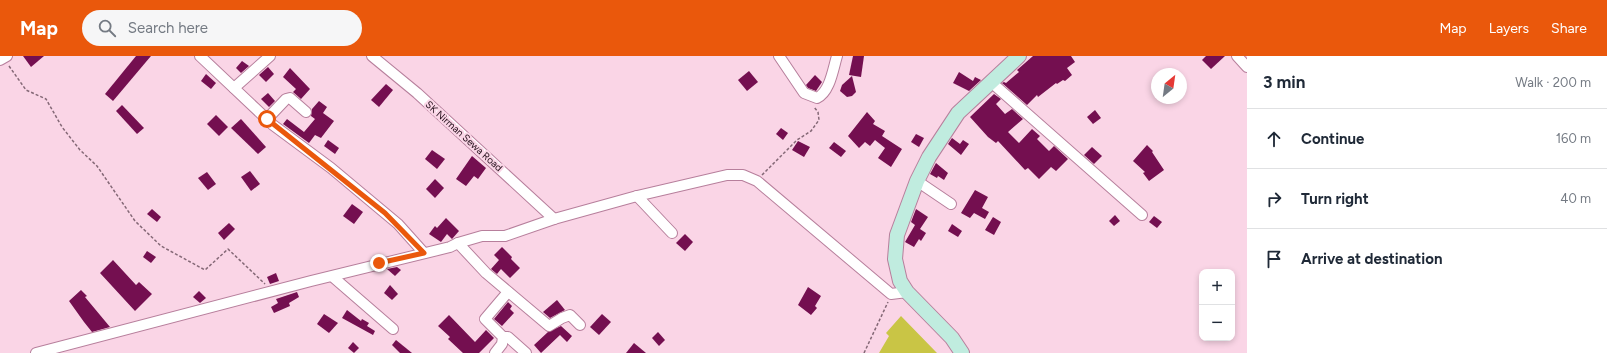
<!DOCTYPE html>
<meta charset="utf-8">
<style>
:root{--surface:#fff;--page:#f6f6f7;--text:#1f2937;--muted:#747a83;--line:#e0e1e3;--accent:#ea580c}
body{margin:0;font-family:Figtree,sans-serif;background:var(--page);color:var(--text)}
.controls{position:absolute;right:12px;bottom:12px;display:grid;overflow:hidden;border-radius:8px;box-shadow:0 2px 6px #0003}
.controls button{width:36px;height:36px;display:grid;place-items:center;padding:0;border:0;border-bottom:1px solid var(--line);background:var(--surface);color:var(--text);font:20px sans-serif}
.compass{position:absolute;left:1151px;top:12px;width:36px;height:36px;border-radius:50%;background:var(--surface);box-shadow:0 2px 6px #0003;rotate:29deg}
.stop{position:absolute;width:12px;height:12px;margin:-9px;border:3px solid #ea580c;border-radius:50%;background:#fff}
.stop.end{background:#ea580c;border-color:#fff;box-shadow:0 1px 4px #0008}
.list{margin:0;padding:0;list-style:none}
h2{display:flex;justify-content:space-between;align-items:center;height:52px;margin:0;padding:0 16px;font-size:17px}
h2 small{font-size:13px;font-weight:400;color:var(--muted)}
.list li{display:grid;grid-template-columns:26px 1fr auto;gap:12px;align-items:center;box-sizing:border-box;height:60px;padding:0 16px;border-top:1px solid var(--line)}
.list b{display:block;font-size:15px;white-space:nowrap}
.list em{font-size:13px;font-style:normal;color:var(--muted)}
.icon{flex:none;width:22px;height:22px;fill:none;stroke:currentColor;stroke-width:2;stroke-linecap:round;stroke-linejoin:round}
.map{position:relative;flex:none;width:1247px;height:297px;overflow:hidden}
header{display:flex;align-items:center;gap:24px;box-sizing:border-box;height:56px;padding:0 20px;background:var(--accent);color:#fff}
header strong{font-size:19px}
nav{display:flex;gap:22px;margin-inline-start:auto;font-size:14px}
.search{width:280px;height:36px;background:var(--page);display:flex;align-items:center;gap:10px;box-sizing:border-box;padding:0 14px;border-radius:22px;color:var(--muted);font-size:15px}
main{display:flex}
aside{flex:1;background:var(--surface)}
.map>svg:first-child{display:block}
.water{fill:#c9c545}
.building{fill:#740f50}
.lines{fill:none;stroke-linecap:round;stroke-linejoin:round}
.street-casing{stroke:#b77f9c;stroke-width:12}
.secondary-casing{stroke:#b77f9c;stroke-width:16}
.path{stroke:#846876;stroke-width:1.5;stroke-dasharray:3 2;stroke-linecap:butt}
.street{stroke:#fff;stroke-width:10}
.secondary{stroke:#c0ecdf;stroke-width:14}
.route{stroke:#ea580c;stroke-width:5}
.labels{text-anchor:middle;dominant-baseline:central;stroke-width:4;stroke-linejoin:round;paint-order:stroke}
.street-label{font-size:10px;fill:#1f0b16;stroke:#fad5e6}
</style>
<header>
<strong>Map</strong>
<div class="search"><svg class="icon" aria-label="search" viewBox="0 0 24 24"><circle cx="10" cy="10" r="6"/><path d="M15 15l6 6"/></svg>Search here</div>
<nav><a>Map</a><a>Layers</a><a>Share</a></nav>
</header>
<main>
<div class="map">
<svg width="1247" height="297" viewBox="0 0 1247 297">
<rect width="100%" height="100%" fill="#fad5e6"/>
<!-- water -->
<polygon class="water" points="901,260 936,296 937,297 879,297 889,280 886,277"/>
<!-- building -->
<g class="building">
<polygon points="23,0 44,0 31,11"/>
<polygon points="136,0 151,0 113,45 105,38"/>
<polygon points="853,0 864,0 861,21 849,19"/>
<polygon points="1033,0 1071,0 1075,6 1067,12 1072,19 1065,25 1063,24 1057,28 1056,27 1038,41 1037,39 1027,49 1002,27 1004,26 1006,27 1019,16 1017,14"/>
<polygon points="1206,0 1225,0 1211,13 1202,4"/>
<polygon points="242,5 249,10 241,17 236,12"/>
<polygon points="268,11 274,18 266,26 259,19"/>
<polygon points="290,12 310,33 301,43 293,36 296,33 283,21"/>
<polygon points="749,15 758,26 747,35 738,24"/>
<polygon points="959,16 973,25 975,21 981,24 969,35 953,27"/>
<polygon points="206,18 216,27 211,33 201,25"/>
<polygon points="815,19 822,26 816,35 808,32 806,29"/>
<polygon points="852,20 856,36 852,40 847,41 840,35 842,29"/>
<polygon points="386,28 393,34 379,51 371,44"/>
<polygon points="268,37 275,45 269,51 261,43"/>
<polygon points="994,38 1001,43 996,48 1005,58 1012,53 1023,63 1008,76 1019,87 1032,73 1040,80 1037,83 1049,95 1054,90 1068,103 1056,115 1051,111 1039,123 1028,112 1025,114 998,85 996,87 988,81 970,61"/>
<polygon points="319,45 327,51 323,57 334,65 321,82 315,79 309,87 283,68 287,63 304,76 315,63 311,60 312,53"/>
<polygon points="122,49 144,72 137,78 116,55"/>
<polygon points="1095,54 1101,62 1093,68 1087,61"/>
<polygon points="867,56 875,65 873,68 885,75 882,80 902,93 891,111 878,102 885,92 875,84 870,90 865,86 859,92 848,80"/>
<polygon points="216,59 228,71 219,80 207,68"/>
<polygon points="241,63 266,91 258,98 231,72"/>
<polygon points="781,72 788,77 783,84 776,78"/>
<polygon points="916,78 924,82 919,91 911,86"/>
<polygon points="952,82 960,88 963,84 969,88 961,99 948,88"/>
<polygon points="328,84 339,92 335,98 324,90"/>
<polygon points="798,85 810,91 804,101 792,94"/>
<polygon points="834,86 846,95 841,101 829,92"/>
<polygon points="1147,89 1153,95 1152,96 1164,114 1149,125 1143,117 1145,116 1133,105"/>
<polygon points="1092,91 1102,100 1094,108 1084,99"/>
<polygon points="432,94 445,103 437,113 425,103"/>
<polygon points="472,100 486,112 478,123 474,120 466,130 456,123"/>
<polygon points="936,107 948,117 944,124 938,120 937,122 930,118"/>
<polygon points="250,115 260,128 251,135 241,121"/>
<polygon points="207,116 216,128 208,134 198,122"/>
<polygon points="435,123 444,132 435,142 426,133"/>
<polygon points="975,134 988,141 982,152 989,156 985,163 974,157 970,162 961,157"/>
<polygon points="352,148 363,156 354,168 343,160"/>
<polygon points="152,153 161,161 157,166 147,158"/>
<polygon points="916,153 928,161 920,173 926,177 921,185 919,183 914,191 905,186 915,169 911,166"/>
<polygon points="1115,159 1120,165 1114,170 1109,165"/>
<polygon points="1154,160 1162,166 1157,172 1149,166"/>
<polygon points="993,161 1001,166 994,179 985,174"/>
<polygon points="446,162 459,175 452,183 447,178 441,186 429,178 435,170 437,172"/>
<polygon points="229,167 235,173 224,184 218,177"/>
<polygon points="952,168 962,175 958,181 948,175"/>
<polygon points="685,178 693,186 685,195 676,187"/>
<polygon points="502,191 512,201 511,203 520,212 510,222 501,213 497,218 491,213 499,204 494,199"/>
<polygon points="147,195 156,201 151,207 143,201"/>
<polygon points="113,204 136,229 139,226 152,238 135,255 100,217"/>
<polygon points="397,211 401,214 395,220 387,213"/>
<polygon points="276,217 279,225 270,228 267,221"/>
<polygon points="390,229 398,238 392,244 384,237"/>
<polygon points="808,231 821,240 815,250 817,252 811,259 798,249"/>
<polygon points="81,234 87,240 85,241 110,271 92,276 84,266 69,245"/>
<polygon points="199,235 206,242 200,247 193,241"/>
<polygon points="297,236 299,241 289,247 290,250 274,257 271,251 278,247 276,243"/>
<polygon points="557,244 565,254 550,262 543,256"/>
<polygon points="508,246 512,250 510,253 514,257 502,270 494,263"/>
<polygon points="347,254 361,265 362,263 369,267 367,270 375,275 373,279 342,262"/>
<polygon points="324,258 338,267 329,277 317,268"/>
<polygon points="602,258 611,266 599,279 590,271"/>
<polygon points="449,259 475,286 486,274 494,282 479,297 463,297 448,283 450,281 438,270"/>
<polygon points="561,270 572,280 567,286 560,279 541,297 534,289 548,276"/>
<polygon points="658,276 665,284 659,290 652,282"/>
<polygon points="396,284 412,297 400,297 392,289"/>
<polygon points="353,286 359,292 354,297 348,292"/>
<polygon points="634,287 646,297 626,297"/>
</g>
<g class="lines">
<defs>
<g id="street">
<polyline points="200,0 273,69 331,112 398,168 424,197"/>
<polyline points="372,0 417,37 554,163"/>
<path d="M779,0L804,37L817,42C830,36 833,13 837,0"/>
<polyline points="1237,0 1247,11"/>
<polyline points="0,4 7,0"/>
<polyline points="991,26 1142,159"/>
<polyline points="234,32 270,0"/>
<polyline points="267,63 286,43 290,42 306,56"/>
<polyline points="917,125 951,148"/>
<polyline points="637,140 672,177"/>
<polyline points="458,187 486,217 549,270 562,262 570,259 580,269"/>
<polyline points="333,221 393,273"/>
<polyline points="503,281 508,281 526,297"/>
<polyline points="36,297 311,225 450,191 458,187 482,180 505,180 554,163 637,140 727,119 743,119 757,125 891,238 907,236"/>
<polyline points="495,297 502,288 503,281 485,263 508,236"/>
</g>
<polyline id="secondary" points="962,297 952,282 907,236 900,225 895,203 897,179 917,125 929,101 958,57 1019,0"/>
</defs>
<!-- street casing -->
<use href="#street" class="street-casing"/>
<!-- secondary casing -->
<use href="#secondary" class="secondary-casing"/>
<!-- path -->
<g class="path">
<polyline points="9,10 26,34 46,43 62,71 80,94 97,110 135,165 161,190 205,214 228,193 265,228"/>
<polyline points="762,119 797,84 811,75 819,64 818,56 814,51"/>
<polyline points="864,297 888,246"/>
</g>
<!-- street -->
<use href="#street" class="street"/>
<!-- secondary -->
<use href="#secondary" class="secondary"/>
</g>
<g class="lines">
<!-- route -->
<polyline class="route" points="267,63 385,157 424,197 379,207"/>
</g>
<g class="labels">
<!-- street labels -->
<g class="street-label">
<text transform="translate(464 80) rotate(42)">SK Nirman Sewa Road</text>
</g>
</g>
</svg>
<div class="controls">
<button>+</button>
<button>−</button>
</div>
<svg class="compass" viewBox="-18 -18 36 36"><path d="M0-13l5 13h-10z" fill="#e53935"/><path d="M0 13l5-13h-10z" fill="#747a83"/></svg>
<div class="stop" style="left:267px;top:63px"></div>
<div class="stop end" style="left:379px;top:207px"></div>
</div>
<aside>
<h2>3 min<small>Walk · 200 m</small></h2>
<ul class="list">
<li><svg class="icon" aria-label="ahead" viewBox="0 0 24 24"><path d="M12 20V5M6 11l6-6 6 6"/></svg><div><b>Continue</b></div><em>160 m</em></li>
<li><svg class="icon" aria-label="right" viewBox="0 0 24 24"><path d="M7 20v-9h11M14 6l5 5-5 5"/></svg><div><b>Turn right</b></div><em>40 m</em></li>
<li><svg class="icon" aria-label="arrive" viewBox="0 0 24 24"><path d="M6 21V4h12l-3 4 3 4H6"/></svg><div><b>Arrive at destination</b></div></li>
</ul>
</aside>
</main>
